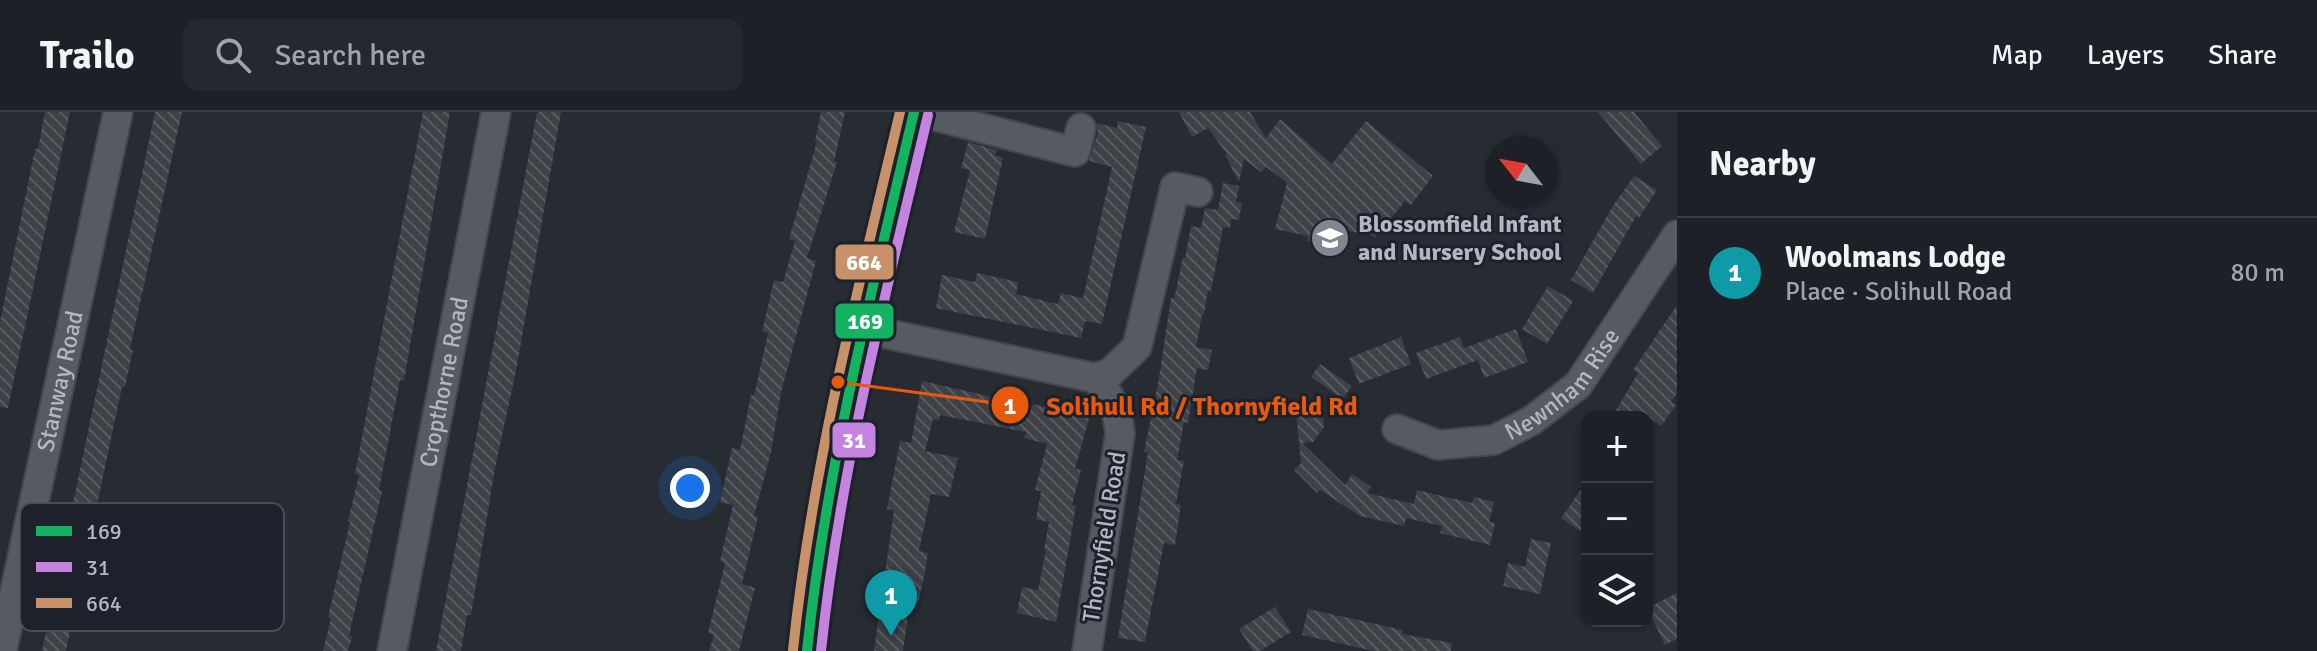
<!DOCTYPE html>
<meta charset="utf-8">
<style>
:root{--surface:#1d2026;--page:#25282e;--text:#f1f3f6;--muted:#a0a3a7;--line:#3b3e43;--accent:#0b8043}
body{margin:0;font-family:Signika,sans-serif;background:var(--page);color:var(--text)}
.controls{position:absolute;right:24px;bottom:24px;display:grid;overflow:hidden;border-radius:16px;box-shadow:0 2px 6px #0004}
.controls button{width:72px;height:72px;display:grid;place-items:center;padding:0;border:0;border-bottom:2px solid var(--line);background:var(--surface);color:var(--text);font:40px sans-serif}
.compass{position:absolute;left:1485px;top:24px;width:72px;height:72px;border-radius:50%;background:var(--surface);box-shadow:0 2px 6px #0004;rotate:301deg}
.you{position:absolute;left:690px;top:376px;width:28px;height:28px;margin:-20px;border:6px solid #fff;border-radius:50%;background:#1a73e8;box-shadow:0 0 0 12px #1a73e833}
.badge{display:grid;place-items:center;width:52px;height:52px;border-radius:50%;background:var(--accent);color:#fff;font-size:26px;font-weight:700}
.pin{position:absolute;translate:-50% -66px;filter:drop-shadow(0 2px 4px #0008)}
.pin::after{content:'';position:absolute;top:42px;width:28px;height:24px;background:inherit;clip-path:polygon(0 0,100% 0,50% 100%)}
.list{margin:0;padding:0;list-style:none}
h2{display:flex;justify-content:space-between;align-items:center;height:104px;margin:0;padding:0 32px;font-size:34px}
h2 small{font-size:26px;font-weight:400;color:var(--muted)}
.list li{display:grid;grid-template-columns:52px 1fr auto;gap:24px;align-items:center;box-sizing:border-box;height:112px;padding:0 32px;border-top:2px solid var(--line)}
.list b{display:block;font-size:30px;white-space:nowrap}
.list p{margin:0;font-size:26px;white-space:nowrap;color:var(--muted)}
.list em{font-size:26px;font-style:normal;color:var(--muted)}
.icon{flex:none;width:44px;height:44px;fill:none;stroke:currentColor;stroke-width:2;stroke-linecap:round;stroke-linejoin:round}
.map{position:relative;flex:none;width:1677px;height:539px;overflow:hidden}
header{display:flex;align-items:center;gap:48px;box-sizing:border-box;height:112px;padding:0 40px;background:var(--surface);border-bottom:2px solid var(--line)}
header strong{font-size:38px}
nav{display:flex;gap:44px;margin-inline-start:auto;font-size:28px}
.search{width:560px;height:72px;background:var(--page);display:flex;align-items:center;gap:20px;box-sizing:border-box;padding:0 28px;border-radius:16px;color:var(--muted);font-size:30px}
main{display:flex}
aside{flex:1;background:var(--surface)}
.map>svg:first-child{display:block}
.building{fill:url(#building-back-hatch)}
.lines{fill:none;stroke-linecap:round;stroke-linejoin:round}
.minor-casing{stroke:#43464b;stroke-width:32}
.minor{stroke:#575a60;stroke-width:28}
.bus-1-casing{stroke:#1c212c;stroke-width:16}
.bus-2-casing{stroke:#1c212c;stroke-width:16}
.bus-3-casing{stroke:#1c212c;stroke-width:16}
.bus-1{stroke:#13b361;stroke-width:10}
.bus-2{stroke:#c483df;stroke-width:10}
.bus-3{stroke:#c7916a;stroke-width:10}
.labels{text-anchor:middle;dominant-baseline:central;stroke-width:6;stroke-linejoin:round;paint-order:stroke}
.poi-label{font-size:24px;font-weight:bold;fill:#b1b7c3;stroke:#1c212c;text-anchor:start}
.street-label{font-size:24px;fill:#b1b7c3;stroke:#1c212c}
.key{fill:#1c212c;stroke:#494e59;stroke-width:2}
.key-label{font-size:22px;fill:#b1b7c3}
.leader{fill:none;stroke:#e8590c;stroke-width:3}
.callout-dot{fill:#e8590c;stroke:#1c212c;stroke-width:3}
.mark-label{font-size:24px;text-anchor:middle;font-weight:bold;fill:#fff}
.callout-label{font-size:26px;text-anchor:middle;font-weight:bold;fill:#e8590c;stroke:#1c212c;stroke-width:6;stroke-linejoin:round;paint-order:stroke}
.line-badge{stroke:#1c212c;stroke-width:3}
.badge-label{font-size:22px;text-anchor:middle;font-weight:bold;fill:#fff}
</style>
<header>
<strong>Trailo</strong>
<div class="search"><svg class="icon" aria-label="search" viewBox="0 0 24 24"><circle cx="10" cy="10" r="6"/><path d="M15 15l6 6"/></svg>Search here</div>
<nav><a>Map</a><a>Layers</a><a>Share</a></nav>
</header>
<main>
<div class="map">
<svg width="1677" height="539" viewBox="0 0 1677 539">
<defs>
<pattern id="building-back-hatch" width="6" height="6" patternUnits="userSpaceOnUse" patternTransform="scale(2)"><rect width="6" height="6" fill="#3e4247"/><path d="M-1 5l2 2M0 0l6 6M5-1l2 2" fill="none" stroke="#585b60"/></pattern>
</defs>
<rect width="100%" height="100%" fill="#272b32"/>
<!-- building -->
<g class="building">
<polygon points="45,0 70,0 8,296 0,295 0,210 35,37 38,37"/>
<polygon points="155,0 182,0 130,237 133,238 125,275 122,275 66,539 42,539"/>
<polygon points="423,0 450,0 404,269 400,268 379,378 382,379 349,524 352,525 348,539 323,539 331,506 328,505 350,410 348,409 359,363 355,362"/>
<polygon points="537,0 561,0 516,259 495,356 471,503 467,503 461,539 436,539"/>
<polygon points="821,0 845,0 834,50 837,50 807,146 816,149 781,281 771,340 754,404 758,405 742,472 755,476 739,539 709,539 714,523 708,521 725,451 720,449 733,393 720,390 732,336 740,338 751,283 754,284 768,221 762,220 774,168 783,170 795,129 789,127 817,29 815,29"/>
<polygon points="1179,0 1250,0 1266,26 1280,7 1332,52 1366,9 1433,64 1411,93 1405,89 1375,126 1361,114 1358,121 1339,117 1337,134 1307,129 1308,124 1275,117 1287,71 1266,55 1261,60 1244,47 1239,70 1225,43 1227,42 1208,16 1192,25"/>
<polygon points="1598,0 1634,0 1662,34 1641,52"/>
<polygon points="1118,9 1146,15 1102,212 1085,209 1081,226 936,196 942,163 975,170 977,161 1018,170 1016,182 1058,192 1061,181 1083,186 1112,55 1089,49 1098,20 1097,11 1117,16"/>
<polygon points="968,30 997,38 995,43 1003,46 985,127 954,120 970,58 961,56"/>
<polygon points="1634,64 1657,78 1639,106 1636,104 1593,181 1571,168 1612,95"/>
<polygon points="1223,71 1239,74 1236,90 1242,91 1239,108 1231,107 1230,116 1223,115 1211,179 1208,178 1204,203 1202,203 1196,235 1212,238 1208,258 1197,256 1188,311 1184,310 1177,348 1184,349 1176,392 1181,393 1175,433 1164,431 1145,530 1118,526 1148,340 1144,340 1158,272 1171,186 1174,187 1183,145 1185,146 1191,114 1201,116 1205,96 1218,98"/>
<polygon points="1548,174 1573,189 1547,232 1522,217"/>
<polygon points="1677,193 1677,281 1671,290 1676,293 1661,314 1648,305 1612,305 1638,261 1633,258"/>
<polygon points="1516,217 1528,250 1484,266 1478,248 1426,267 1416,241 1460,225 1464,236"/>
<polygon points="1401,225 1411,252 1359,272 1349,246"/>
<polygon points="1320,252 1352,274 1343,287 1311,265"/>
<polygon points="922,269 1032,294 1033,292 1061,299 1062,296 1090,303 1075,357 1081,358 1072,393 1076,394 1056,510 1017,501 1022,475 1038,478 1046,438 1044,437 1049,410 1036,407 1041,379 1035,378 1047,332 1024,326 1026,320 940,303 939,308 933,307 925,339 958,346 949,385 931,382 919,439 928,441 924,465 918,492 910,491 903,539 874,539 894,398 887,397 900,329 911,331"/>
<polygon points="1322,296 1324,315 1313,330 1302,331 1345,373 1352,362 1371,375 1367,381 1414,392 1417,378 1472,391 1474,385 1494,390 1489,410 1495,411 1490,433 1440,421 1442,414 1406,406 1404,414 1360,404 1320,378 1317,381 1294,358 1301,351 1296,299"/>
<polygon points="1587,369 1587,424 1561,406"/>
<polygon points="1531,427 1551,431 1540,482 1503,474 1508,451 1525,455"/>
<polygon points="1677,481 1677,527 1665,533 1647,496"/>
<polygon points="1275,495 1291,520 1260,539 1253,539 1239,517"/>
<polygon points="1308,497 1403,518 1402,522 1452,531 1451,539 1374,539 1302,523"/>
</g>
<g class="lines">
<defs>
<g id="minor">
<polyline points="919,0 1075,40 1081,16"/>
<path d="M864,217L1095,266C1111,283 1118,298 1120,322L1087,539"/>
<polyline points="1095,266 1110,261 1137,235 1175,75 1198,80"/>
<path id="s1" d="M1397,317L1438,333L1494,328L1531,309L1578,273L1677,123"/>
<path id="s2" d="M2,539L118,0"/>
<path id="s3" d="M392,539L496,0"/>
<path d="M807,539C822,356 873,178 914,0"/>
</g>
</defs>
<!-- minor casing -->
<use href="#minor" class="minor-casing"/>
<!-- minor -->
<use href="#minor" class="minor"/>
<defs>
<path id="bus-1" d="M807,539C826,356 872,179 914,0"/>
<path id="bus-2" d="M821,539C840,357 886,181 928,3"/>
<path id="bus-3" d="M793,538C812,355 858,178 900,0"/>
</defs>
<!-- bus-1 casing -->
<use href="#bus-1" class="bus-1-casing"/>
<!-- bus-2 casing -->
<use href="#bus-2" class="bus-2-casing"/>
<!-- bus-3 casing -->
<use href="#bus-3" class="bus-3-casing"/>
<!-- bus-1 -->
<use href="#bus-1" class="bus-1"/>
<!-- bus-2 -->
<use href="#bus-2" class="bus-2"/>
<!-- bus-3 -->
<use href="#bus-3" class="bus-3"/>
</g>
<!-- icons -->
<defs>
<symbol id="school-disc" viewBox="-11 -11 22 22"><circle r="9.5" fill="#818690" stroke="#1c212c"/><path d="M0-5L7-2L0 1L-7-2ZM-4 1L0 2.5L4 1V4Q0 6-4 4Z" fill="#fff"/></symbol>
</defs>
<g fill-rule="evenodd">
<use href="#school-disc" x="1308" y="104" width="44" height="44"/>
</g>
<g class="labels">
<!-- poi labels -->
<g class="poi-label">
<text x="1358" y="112">Blossomfield Infant<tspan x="1358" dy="28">and Nursery School</tspan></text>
</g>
<!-- street labels -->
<g class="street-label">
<text stroke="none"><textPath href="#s1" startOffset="190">Newnham Rise</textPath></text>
<text stroke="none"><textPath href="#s2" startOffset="276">Stanway Road</textPath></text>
<text stroke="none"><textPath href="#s3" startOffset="274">Cropthorne Road</textPath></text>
<text transform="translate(1104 425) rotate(-81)">Thornyfield Road</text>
</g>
</g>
<!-- legend -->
<rect x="20" y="391" width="264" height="128" rx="12" class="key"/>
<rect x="36" y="414" width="36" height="10" fill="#13b361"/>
<rect x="36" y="450" width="36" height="10" fill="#c483df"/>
<rect x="36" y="486" width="36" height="10" fill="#c7916a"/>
<g class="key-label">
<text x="86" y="427">169</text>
<text x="86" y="463">31</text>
<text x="86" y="499">664</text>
</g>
<!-- callouts -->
<path class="leader" d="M838 270L1010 293"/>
<g class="callout-dot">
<circle cx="838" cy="270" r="8"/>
<circle cx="1010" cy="293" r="20"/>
</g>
<g class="mark-label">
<text x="1010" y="302">1</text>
</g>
<g class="callout-label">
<text x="1202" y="303">Solihull Rd / Thornyfield Rd</text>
</g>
<g class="line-badge">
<rect x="834" y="131" width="61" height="38" rx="8" fill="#c7916a"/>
<rect x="834" y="190" width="61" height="38" rx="8" fill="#13b361"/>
<rect x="831" y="309" width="46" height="38" rx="8" fill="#c483df"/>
</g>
<g class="badge-label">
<text x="864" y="158">664</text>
<text x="865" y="217">169</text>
<text x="854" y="336">31</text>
</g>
</svg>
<div class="controls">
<button>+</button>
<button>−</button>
<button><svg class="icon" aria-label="layers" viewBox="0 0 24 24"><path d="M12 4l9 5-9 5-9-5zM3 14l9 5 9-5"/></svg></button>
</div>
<svg class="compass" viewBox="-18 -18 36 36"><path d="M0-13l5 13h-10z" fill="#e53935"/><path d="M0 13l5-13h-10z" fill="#a0a3a7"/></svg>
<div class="you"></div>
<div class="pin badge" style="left:891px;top:524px;background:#0f9aa8">1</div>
</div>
<aside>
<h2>Nearby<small></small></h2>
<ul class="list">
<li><span class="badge" style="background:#0f9aa8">1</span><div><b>Woolmans Lodge</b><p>Place · Solihull Road</p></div><em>80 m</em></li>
</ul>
</aside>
</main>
